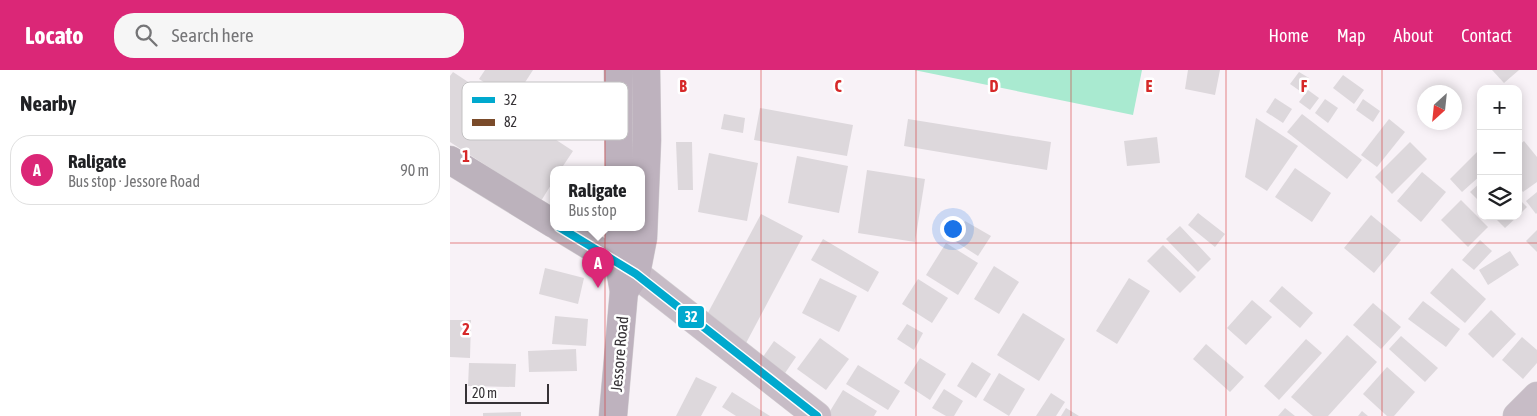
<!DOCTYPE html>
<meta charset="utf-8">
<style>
:root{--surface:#fff;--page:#f6f6f6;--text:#202124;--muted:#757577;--line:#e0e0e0;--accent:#db2777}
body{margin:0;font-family:"Asap Condensed",sans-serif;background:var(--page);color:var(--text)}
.controls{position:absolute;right:15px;top:15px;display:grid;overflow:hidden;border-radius:10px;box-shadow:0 2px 12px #0003}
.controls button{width:45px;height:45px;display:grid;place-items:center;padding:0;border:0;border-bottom:1px solid var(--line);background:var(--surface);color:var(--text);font:25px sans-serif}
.compass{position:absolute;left:967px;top:15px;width:45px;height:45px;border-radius:50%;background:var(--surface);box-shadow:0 2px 12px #0003;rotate:207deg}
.scale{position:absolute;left:15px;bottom:12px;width:84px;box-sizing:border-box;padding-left:5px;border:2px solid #363236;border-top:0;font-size:14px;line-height:18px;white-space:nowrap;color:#363236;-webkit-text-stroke:4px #fff;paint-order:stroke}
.you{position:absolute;left:502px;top:158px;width:18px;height:18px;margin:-12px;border:4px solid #fff;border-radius:50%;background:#1a73e8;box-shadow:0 0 0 8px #1a73e833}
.badge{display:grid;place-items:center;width:32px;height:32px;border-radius:50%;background:var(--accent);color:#fff;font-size:16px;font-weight:700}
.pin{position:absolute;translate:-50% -41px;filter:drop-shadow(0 1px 2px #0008)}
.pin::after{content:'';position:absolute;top:26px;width:18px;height:15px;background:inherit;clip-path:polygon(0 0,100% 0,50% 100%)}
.popup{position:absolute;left:100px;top:96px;width:95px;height:65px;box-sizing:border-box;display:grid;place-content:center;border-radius:10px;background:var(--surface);filter:drop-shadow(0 1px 4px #0005);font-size:16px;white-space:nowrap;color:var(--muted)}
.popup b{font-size:19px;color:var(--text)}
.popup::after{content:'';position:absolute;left:50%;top:100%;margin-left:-10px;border:10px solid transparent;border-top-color:var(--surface)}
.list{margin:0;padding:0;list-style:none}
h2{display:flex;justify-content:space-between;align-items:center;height:65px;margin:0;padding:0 20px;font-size:21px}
h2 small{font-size:16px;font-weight:400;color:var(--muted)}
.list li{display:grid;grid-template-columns:32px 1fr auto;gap:15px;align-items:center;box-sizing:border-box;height:70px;margin:0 10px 10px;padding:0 10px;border:1px solid var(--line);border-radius:20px}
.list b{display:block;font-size:19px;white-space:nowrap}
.list p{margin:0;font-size:16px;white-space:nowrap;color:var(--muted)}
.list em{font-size:16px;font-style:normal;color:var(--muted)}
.icon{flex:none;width:28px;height:28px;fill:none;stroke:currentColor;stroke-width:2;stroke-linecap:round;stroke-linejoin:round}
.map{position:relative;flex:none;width:1087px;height:346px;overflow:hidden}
header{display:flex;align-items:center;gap:30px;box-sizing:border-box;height:70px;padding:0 25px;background:var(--accent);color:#fff}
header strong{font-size:24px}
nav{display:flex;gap:28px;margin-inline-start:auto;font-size:18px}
.search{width:350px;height:45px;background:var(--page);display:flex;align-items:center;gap:12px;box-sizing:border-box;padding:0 18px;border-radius:20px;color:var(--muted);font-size:19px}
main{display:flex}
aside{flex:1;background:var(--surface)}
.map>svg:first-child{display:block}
.water{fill:#a9ead0}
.building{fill:#ddd8dc}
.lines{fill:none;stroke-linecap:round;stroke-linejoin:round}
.minor-casing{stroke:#d4d0d3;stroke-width:29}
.secondary-casing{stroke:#d4d0d3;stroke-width:29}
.trunk-casing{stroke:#d4d0d3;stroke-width:29}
.minor{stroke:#c7bcc6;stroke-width:28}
.secondary{stroke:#bcb2bc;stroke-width:28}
.trunk{stroke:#beb2be;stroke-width:28}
.bus-1-casing{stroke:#fff;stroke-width:11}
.bus-1{stroke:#00a9ce;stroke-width:8}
.grid{fill:none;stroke:#d62828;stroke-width:1;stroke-opacity:0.55}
.labels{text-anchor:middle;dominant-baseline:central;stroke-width:5;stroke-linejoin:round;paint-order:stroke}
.street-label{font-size:16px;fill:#363236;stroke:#fff}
.key{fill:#fff;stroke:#c3c2c3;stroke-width:1}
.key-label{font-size:14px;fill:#363236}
.grid-label{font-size:16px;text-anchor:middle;font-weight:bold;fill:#d62828;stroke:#fff;stroke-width:5;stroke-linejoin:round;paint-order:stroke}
.line-badge{stroke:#fff;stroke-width:2}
.badge-label{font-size:14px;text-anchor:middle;font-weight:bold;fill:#fff}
</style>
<header>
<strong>Locato</strong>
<div class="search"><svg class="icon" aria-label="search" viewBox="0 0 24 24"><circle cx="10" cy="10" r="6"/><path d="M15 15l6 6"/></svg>Search here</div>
<nav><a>Home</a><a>Map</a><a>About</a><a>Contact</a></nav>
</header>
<main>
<aside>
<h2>Nearby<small></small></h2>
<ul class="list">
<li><span class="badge">A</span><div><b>Raligate</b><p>Bus stop · Jessore Road</p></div><em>90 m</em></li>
</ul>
</aside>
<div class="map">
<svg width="1087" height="346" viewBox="0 0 1087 346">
<rect width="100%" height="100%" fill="#f8f2f7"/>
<!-- water -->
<polygon class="water" points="464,0 692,0 683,45"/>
<!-- building -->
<g class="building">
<polygon points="35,0 83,0 63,31 29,9"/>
<polygon points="738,0 770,0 765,25 735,19"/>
<polygon points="1042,0 1069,0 1054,13"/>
<polygon points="3,2 123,81 111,99 104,99 104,110 91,131 0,72 0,6"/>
<polygon points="849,2 859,8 850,21 840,14"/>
<polygon points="893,5 914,20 904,34 883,18"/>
<polygon points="858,20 869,28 860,40 849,32"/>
<polygon points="825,28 842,39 833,53 816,42"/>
<polygon points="875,29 888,38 878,53 865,43"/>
<polygon points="913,29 930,41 923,52 906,40"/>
<polygon points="310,38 403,55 397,86 304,70"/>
<polygon points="274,44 295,48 293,63 271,59"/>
<polygon points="852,44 912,90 897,109 837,62"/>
<polygon points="806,48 848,76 817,121 795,107"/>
<polygon points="458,49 601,72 597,100 454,76"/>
<polygon points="939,49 955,62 927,97 911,85"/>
<polygon points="707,67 710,93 677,96 674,71"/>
<polygon points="1074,71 1087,87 1087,112 1073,122 1068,116 1068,76"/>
<polygon points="226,72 242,72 243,120 228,120"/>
<polygon points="960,72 977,89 942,124 925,107"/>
<polygon points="1029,80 1031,105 1012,122 1000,109"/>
<polygon points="259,83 308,93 297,151 248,142"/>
<polygon points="347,86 398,96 389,143 338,133"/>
<polygon points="845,98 881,123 862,152 825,127"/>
<polygon points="417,100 475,109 465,172 408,163"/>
<polygon points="972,102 996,122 971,152 947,131"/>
<polygon points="1031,112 1031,133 1020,122"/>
<polygon points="1087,122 1087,143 1086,144 1076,131"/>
<polygon points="1068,128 1077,137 1068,146"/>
<polygon points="1011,130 1038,157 1018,177 991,150"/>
<polygon points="748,143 775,164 765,177 738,155"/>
<polygon points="311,144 353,166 295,275 253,252"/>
<polygon points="921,145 951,170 924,203 894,178"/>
<polygon points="1043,146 1068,146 1055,158"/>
<polygon points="515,151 541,166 528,186 503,170"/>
<polygon points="730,156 761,189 748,202 716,169"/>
<polygon points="1087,160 1087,182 1076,171"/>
<polygon points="373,169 429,202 418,222 361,190"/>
<polygon points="1030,170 1042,181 1024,200 1012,190"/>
<polygon points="496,173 528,193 508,225 476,205"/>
<polygon points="713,175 746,207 730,223 697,191"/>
<polygon points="1060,181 1069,195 1038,215 1029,200"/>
<polygon points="544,196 569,212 549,244 524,229"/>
<polygon points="95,198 134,208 128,234 89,224"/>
<polygon points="1002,198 1036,229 1015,253 980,223"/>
<polygon points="370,208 407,226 389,262 352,243"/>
<polygon points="679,208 700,221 667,274 646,261"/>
<polygon points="468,209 498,228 482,253 452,234"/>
<polygon points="832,216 863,243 850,258 819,231"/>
<polygon points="802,230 822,247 796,275 777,258"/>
<polygon points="973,231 1010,259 996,277 958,249"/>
<polygon points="923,233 951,257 931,279 903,255"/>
<polygon points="1041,240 1066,264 1043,288 1018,264"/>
<polygon points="573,243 615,269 589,311 547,285"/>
<polygon points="105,246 138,249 136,276 102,274"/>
<polygon points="0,250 21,250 20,288 0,287"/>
<polygon points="457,254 473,263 464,280 447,269"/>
<polygon points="897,265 927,292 878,346 863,346 841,327"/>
<polygon points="951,266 988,298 975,312 939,279"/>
<polygon points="1072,267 1087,280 1087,293 1073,309 1052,290"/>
<polygon points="370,268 399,289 376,320 347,299"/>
<polygon points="856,269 872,283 829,330 814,316"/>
<polygon points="324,271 346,287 333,306 310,291"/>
<polygon points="756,274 794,307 780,322 743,289"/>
<polygon points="126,279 127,301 79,302 78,281"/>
<polygon points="470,288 496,304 480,330 454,313"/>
<polygon points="522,292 541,304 526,328 507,316"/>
<polygon points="19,293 66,294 65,317 18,316"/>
<polygon points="408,295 450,321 438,340 396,314"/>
<polygon points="937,297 965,322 944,346 937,346 913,324"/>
<polygon points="549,303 575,319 559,346 533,330"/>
<polygon points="246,307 267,317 251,346 226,346"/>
<polygon points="494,319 513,331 504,346 496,346 482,338"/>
<polygon points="393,320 427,341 424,346 377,346"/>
<polygon points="282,322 320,346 286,346 272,337"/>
<polygon points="601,323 615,332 606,346 586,346"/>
<polygon points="616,338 629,346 611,346"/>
<polygon points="835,338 845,346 828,346"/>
<polygon points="912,341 918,346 908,346"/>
<polygon points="71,342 71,346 33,346 33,343"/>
</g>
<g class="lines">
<defs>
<g id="minor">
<polyline points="186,204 367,346"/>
<polyline points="1067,346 1087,326"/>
</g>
<g id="secondary">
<polyline points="0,90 104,154"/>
<polyline points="109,157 186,204"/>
</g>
<g id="trunk">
<polyline points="168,0 169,99"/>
<polyline points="174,221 186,204 193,168 197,70 196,0"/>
<polyline points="163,346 174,221 169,194 169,157"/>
</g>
</defs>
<!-- minor casing -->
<use href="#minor" class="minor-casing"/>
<!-- secondary casing -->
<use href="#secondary" class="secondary-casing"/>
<!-- trunk casing -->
<use href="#trunk" class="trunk-casing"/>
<!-- minor -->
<use href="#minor" class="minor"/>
<!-- secondary -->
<use href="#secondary" class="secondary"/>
<!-- trunk -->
<use href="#trunk" class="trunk"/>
<defs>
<polyline id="bus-1" points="109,157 186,204 367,346"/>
</defs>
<!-- bus-1 casing -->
<use href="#bus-1" class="bus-1-casing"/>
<!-- bus-1 -->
<use href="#bus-1" class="bus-1"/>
</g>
<!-- grid -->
<path class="grid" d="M155,0V346M311,0V346M466,0V346M621,0V346M776,0V346M932,0V346M0,173H1087"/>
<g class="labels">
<!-- street labels -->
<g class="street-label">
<text transform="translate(169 284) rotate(-85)">Jessore Road</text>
</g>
</g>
<!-- legend -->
<rect x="12" y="12" width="166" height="58" rx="8" class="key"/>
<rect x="22" y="27" width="23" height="6" fill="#00a9ce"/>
<rect x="22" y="49" width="23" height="7" fill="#7a4b2a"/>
<g class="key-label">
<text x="54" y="35">32</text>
<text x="54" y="57">82</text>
</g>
<g class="grid-label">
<text x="233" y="22">B</text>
<text x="388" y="22">C</text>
<text x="544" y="22">D</text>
<text x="699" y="22">E</text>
<text x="854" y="22">F</text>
<text x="16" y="92">1</text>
<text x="16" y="265">2</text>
</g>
<rect class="line-badge" x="227" y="235" width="28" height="24" rx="5" fill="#00a9ce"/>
<g class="badge-label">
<text x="241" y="252">32</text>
</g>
</svg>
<div class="controls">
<button>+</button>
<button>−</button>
<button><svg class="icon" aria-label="layers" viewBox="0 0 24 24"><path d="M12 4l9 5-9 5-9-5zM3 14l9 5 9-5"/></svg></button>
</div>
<svg class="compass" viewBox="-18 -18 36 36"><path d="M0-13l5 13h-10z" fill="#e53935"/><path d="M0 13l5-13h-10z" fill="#757577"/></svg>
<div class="scale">20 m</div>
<div class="you"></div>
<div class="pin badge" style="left:148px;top:218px">A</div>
<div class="popup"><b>Raligate</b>Bus stop</div>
</div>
</main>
